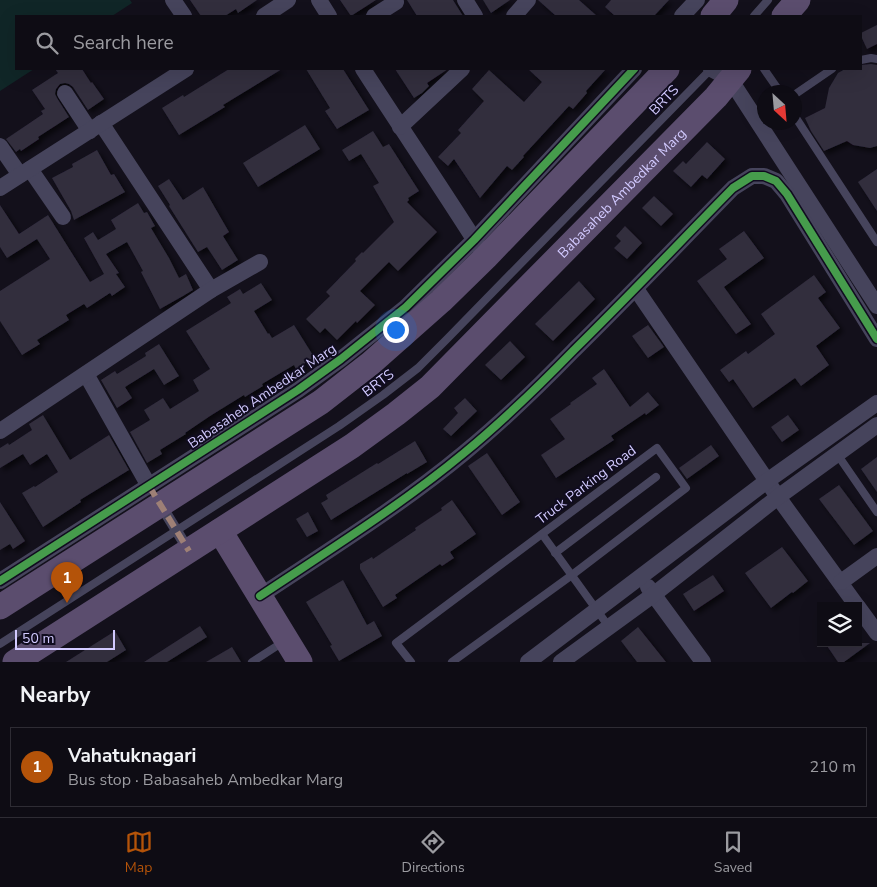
<!DOCTYPE html>
<meta charset="utf-8">
<style>
:root{--surface:#0e0c14;--page:#1c1a22;--text:#f1f3f6;--muted:#9b9ba0;--line:#2e2c34;--accent:#b45309}
body{margin:0;font-family:"Nunito Sans",sans-serif;background:var(--page);color:var(--text)}
.controls{position:absolute;right:15px;bottom:15px;display:grid;overflow:hidden;border-radius:0px;box-shadow:0 5px 20px #0002}
.controls button{width:45px;height:45px;display:grid;place-items:center;padding:0;border:0;border-bottom:1px solid var(--line);background:var(--surface);color:var(--text);font:25px sans-serif}
.compass{position:absolute;left:757px;top:85px;width:45px;height:45px;border-radius:50%;background:var(--surface);box-shadow:0 5px 20px #0002;rotate:154deg}
.scale{position:absolute;left:15px;bottom:12px;width:100px;box-sizing:border-box;padding-left:5px;border:2px solid #d2caff;border-top:0;font-size:14px;line-height:18px;white-space:nowrap;color:#d2caff;-webkit-text-stroke:4px #100c1f;paint-order:stroke}
.you{position:absolute;left:395px;top:329px;width:18px;height:18px;margin:-12px;border:4px solid #fff;border-radius:50%;background:#1a73e8;box-shadow:0 0 0 8px #1a73e833}
.badge{display:grid;place-items:center;width:32px;height:32px;border-radius:50%;background:var(--accent);color:#fff;font-size:16px;font-weight:700}
.pin{position:absolute;translate:-50% -41px;filter:drop-shadow(0 1px 2px #0008)}
.pin::after{content:'';position:absolute;top:26px;width:18px;height:15px;background:inherit;clip-path:polygon(0 0,100% 0,50% 100%)}
.list{margin:0;padding:0;list-style:none}
h2{display:flex;justify-content:space-between;align-items:center;height:65px;margin:0;padding:0 20px;font-size:21px}
h2 small{font-size:16px;font-weight:400;color:var(--muted)}
.list li{display:grid;grid-template-columns:32px 1fr auto;gap:15px;align-items:center;box-sizing:border-box;height:80px;margin:0 10px 10px;padding:0 10px;border:1px solid var(--line);border-radius:0px}
.list b{display:block;font-size:19px;white-space:nowrap}
.list p{margin:0;font-size:16px;white-space:nowrap;color:var(--muted)}
.list em{font-size:16px;font-style:normal;color:var(--muted)}
.icon{flex:none;width:28px;height:28px;fill:none;stroke:currentColor;stroke-width:2;stroke-linecap:round;stroke-linejoin:round}
.map{position:relative;flex:none;width:877px;height:662px;overflow:hidden}
.search{position:absolute;background:var(--surface);box-shadow:0 5px 20px #0002;left:15px;right:15px;top:15px;height:55px;display:flex;align-items:center;gap:12px;box-sizing:border-box;padding:0 18px;border-radius:0px;color:var(--muted);font-size:19px}
.sheet{height:155px;background:var(--surface)}
nav{display:flex;justify-content:space-around;align-items:center;box-sizing:border-box;height:70px;border-top:1px solid var(--line);background:var(--surface);font-size:14px;color:var(--muted)}
nav a{display:grid;justify-items:center;gap:2px}
nav .on{color:var(--accent)}
.map>svg:first-child{display:block}
.green{fill:#102627}
.building{fill:#312d3e;filter:url(#shadow)}
.lines{fill:none;stroke-linecap:round;stroke-linejoin:round}
.service{stroke:#46445c;stroke-width:8}
.pedestrian{stroke:#46445c;stroke-width:11}
.minor{stroke:#46445c;stroke-width:16}
.primary{stroke:#5b4d6e;stroke-width:25}
.quiet{stroke:#9e8076;stroke-width:6;stroke-dasharray:12 6;stroke-linecap:butt}
.cycleway-casing{stroke:#100c1f;stroke-width:11}
.cycleway{stroke:#469c4c;stroke-width:8}
.labels{text-anchor:middle;dominant-baseline:central;stroke-width:4;stroke-linejoin:round;paint-order:stroke}
.street-label{font-size:14px;fill:#d2caff;stroke:#100c1f}
</style>
<div class="map">
<svg width="877" height="662" viewBox="0 0 877 662">
<defs>
<filter id="shadow"><feDropShadow dx="3.5" dy="3.5" stdDeviation="2.5" flood-color="#0009"/></filter>
</defs>
<rect width="100%" height="100%" fill="#13101b"/>
<!-- green -->
<polygon class="green" points="0,0 130,0 132,3 112,16 16,16 16,69 34,69 0,91"/>
<!-- building -->
<g class="building">
<polygon points="190,0 257,0 238,13 236,9 225,16 201,16"/>
<polygon points="340,0 376,0 351,16"/>
<polygon points="407,0 453,0 463,16 417,16"/>
<polygon points="483,0 510,0 491,13"/>
<polygon points="538,0 579,0 597,16 556,16"/>
<polygon points="611,0 669,0 654,16 615,16 605,7"/>
<polygon points="877,25 877,44 867,49 861,36 861,33"/>
<polygon points="871,64 877,65 877,146 870,148 853,145 847,141 824,151 811,131 805,118 825,108 829,88 838,73 845,69 861,69 861,65"/>
<polygon points="55,69 82,69 91,83 92,82 104,99 88,110 73,87 69,84 65,83 60,84 56,89 55,94 57,98 69,117 38,137 39,139 21,151 20,149 16,152 6,139 43,114 41,111 45,109 32,90 58,73"/>
<polygon points="229,69 282,69 223,105 225,107 179,135 162,108 183,95 184,97"/>
<polygon points="306,69 343,69 369,110 337,129 325,111 330,108"/>
<polygon points="395,69 448,69 427,83 429,86 422,93 414,98"/>
<polygon points="528,69 606,69 586,91 587,93 573,109 569,106 523,156 524,157 512,170 507,166 480,198 454,159 448,166 438,157 461,133 458,130 484,101 472,89 489,70 524,102 542,82"/>
<polygon points="305,125 320,149 258,187 243,163"/>
<polygon points="373,131 383,147 389,144 419,191 408,198 409,200 407,202 437,232 398,271 389,262 360,291 375,305 357,323 356,321 337,340 325,328 320,333 306,319 330,296 326,292 356,261 355,259 362,252 363,253 394,222 373,186 379,183 361,154 349,161 342,150"/>
<polygon points="707,142 725,159 707,179 702,175 691,187 673,171 683,161 686,164"/>
<polygon points="97,150 111,175 114,174 125,192 74,220 71,211 52,178 73,167 72,164"/>
<polygon points="877,169 877,211 858,182"/>
<polygon points="169,179 183,200 203,187 229,232 223,236 238,260 222,270 207,247 198,252 169,206 170,205 158,186"/>
<polygon points="654,196 673,214 661,226 642,208"/>
<polygon points="138,203 144,213 147,212 155,226 151,228 169,258 179,278 186,274 193,290 183,296 160,309 141,272 143,271 127,242 106,254 119,273 116,274 125,287 112,296 110,293 87,308 84,304 66,315 69,320 37,340 40,344 22,355 0,321 0,291 50,259 37,239 7,258 0,247 0,205 19,234 48,215 90,282 104,274 84,238 93,232 98,240 116,229 111,220"/>
<polygon points="625,226 642,243 627,259 614,248 621,241 616,236"/>
<polygon points="744,231 764,258 724,287 751,324 736,334 697,281 727,259 719,249"/>
<polygon points="814,275 826,292 818,298 840,328 816,346 829,365 801,386 795,378 753,408 733,379 729,382 720,370 746,351 748,354 775,334 761,314"/>
<polygon points="579,281 595,299 553,341 535,324"/>
<polygon points="261,283 272,300 254,311 268,334 269,333 272,338 294,325 314,357 296,369 294,365 262,384 263,386 245,397 244,395 210,416 185,433 186,434 160,450 162,454 147,463 130,432 150,420 144,410 163,398 170,409 199,391 193,380 210,369 186,331 231,303 227,297 240,289 243,294"/>
<polygon points="648,325 664,347 648,358 632,336"/>
<polygon points="510,341 525,357 501,380 485,365"/>
<polygon points="159,344 179,376 164,385 154,369 125,387 132,398 117,408 101,380 115,371 117,374 146,356 145,353"/>
<polygon points="604,369 630,407 648,392 659,405 646,415 645,413 611,436 614,440 556,478 541,455 565,439 550,419 571,404 570,403 597,384 592,378"/>
<polygon points="465,398 477,411 451,436 443,429 458,413 454,408"/>
<polygon points="43,415 70,460 109,435 129,470 80,500 81,502 43,527 22,493 34,486 35,487 58,472 47,454 30,465 23,454 0,468 0,448 8,443 9,445 32,430 29,424"/>
<polygon points="788,415 799,430 782,442 771,427"/>
<polygon points="415,441 427,462 407,474 407,473 331,520 321,503 328,499 326,495 377,463 378,464"/>
<polygon points="711,445 719,456 687,479 679,468"/>
<polygon points="487,453 520,502 502,515 468,466"/>
<polygon points="877,457 877,492 861,469"/>
<polygon points="839,485 873,531 854,545 819,499"/>
<polygon points="452,500 476,534 450,552 454,558 442,566 440,564 395,595 397,598 383,607 360,569 360,564 372,557 373,559 416,530 415,528 442,510 441,508"/>
<polygon points="0,502 25,541 13,549 10,544 0,550"/>
<polygon points="308,512 318,531 307,537 296,519"/>
<polygon points="782,547 808,581 793,593 792,592 771,608 745,573"/>
<polygon points="713,575 724,591 694,611 683,594"/>
<polygon points="343,580 367,625 374,621 382,636 339,661 330,646 332,645 306,602"/>
<polygon points="200,626 207,637 167,662 144,662"/>
<polygon points="638,627 666,662 637,662 621,641"/>
<polygon points="115,631 126,650 107,662 66,662"/>
<polygon points="825,643 870,643 844,662 838,662"/>
<polygon points="232,647 241,662 206,662"/>
</g>
<g class="lines">
<!-- service -->
<g class="service">
<polyline points="754,16 768,0"/>
<polyline points="861,60 871,58 877,59"/>
<polyline points="764,69 780,92"/>
<polyline points="794,95 832,69"/>
<polyline points="794,115 877,242"/>
<polyline points="837,454 877,512"/>
<polyline points="542,534 609,627"/>
<polyline points="555,553 656,477"/>
<polyline points="0,644 339,426 383,395 418,368 448,338 711,69"/>
<polyline points="252,662 283,642"/>
<polyline points="411,662 396,643 657,448 686,488 572,575 452,662"/>
</g>
<!-- pedestrian -->
<polyline class="pedestrian" points="159,502 189,551"/>
<!-- minor -->
<g class="minor">
<polyline points="173,0 184,16"/>
<polyline points="319,0 329,16"/>
<polyline points="465,0 475,16"/>
<polyline points="264,16 288,0"/>
<polyline points="374,16 396,2"/>
<polyline points="514,16 528,0"/>
<polyline points="682,16 697,0"/>
<path d="M363,69C401,128 441,187 479,247"/>
<polyline points="711,69 730,79 877,306"/>
<polyline points="65,93 90,131"/>
<polyline points="101,123 211,290"/>
<polyline points="400,127 462,69"/>
<polyline points="0,146 20,175"/>
<polyline points="30,169 63,217"/>
<polyline points="0,188 186,69"/>
<polyline points="636,289 778,497 857,606"/>
<polyline points="86,374 149,486"/>
<polyline points="0,431 211,290 260,262"/>
<polyline points="0,581 298,390 341,359 406,307 474,240 634,69"/>
<polyline points="841,582 877,556"/>
<polyline points="648,587 703,662"/>
<path d="M260,596C329,550 400,506 464,453C503,421 539,386 574,350C628,297 680,242 733,188L752,176H764L776,181L787,194L877,339"/>
<polyline points="858,607 877,633"/>
<polyline points="528,662 767,481 877,403"/>
<polyline points="561,662 653,595 778,497 877,425"/>
</g>
<!-- primary -->
<g class="primary">
<polyline points="713,16 726,0"/>
<polyline points="784,16 798,0"/>
<polyline points="220,531 300,662"/>
<polyline points="0,607 321,402 371,363 441,301 486,257 667,69"/>
<path id="s1" d="M15,662L352,446L396,414L430,387L716,97L739,69"/>
</g>
<!-- quiet -->
<polyline class="quiet" points="149,486 189,551"/>
<defs>
<g id="cycleway">
<polyline points="0,581 298,390 341,359 406,307 474,240 634,69"/>
<path d="M260,596C329,550 400,506 464,453C503,421 539,386 574,350C628,297 680,242 733,188L752,176H764L776,181L787,194L877,339"/>
</g>
</defs>
<!-- cycleway casing -->
<use href="#cycleway" class="cycleway-casing"/>
<!-- cycleway -->
<use href="#cycleway" class="cycleway"/>
</g>
<g class="labels">
<!-- street labels -->
<g class="street-label">
<text transform="translate(664 100) rotate(-46)">BRTS</text>
<text stroke="none"><textPath href="#s1" startOffset="771">Babasaheb Ambedkar Marg</textPath></text>
<text transform="translate(378 383) rotate(-37)">BRTS</text>
<text transform="translate(262 396) rotate(-34)">Babasaheb Ambedkar Marg</text>
<text transform="translate(586 485) rotate(-37)">Truck Parking Road</text>
</g>
</g>
</svg>
<div class="controls">
<button><svg class="icon" aria-label="layers" viewBox="0 0 24 24"><path d="M12 4l9 5-9 5-9-5zM3 14l9 5 9-5"/></svg></button>
</div>
<svg class="compass" viewBox="-18 -18 36 36"><path d="M0-13l5 13h-10z" fill="#e53935"/><path d="M0 13l5-13h-10z" fill="#9b9ba0"/></svg>
<div class="scale">50 m</div>
<div class="you"></div>
<div class="pin badge" style="left:67px;top:603px">1</div>
<div class="search"><svg class="icon" aria-label="search" viewBox="0 0 24 24"><circle cx="10" cy="10" r="6"/><path d="M15 15l6 6"/></svg>Search here</div>
</div>
<section class="sheet">
<h2>Nearby<small></small></h2>
<ul class="list">
<li><span class="badge">1</span><div><b>Vahatuknagari</b><p>Bus stop · Babasaheb Ambedkar Marg</p></div><em>210 m</em></li>
</ul>
</section>
<nav>
<a class="on"><svg class="icon" aria-label="map" viewBox="0 0 24 24"><path d="M3 6l6-2 6 2 6-2v14l-6 2-6-2-6 2zM9 4v14M15 6v14"/></svg>Map</a>
<a><svg class="icon" aria-label="directions" viewBox="0 0 24 24"><path d="M12 3l9 9-9 9-9-9zM9 14v-3h6M13 9l2 2-2 2"/></svg>Directions</a>
<a><svg class="icon" aria-label="saved" viewBox="0 0 24 24"><path d="M7 4h10v16l-5-4-5 4z"/></svg>Saved</a>
</nav>
